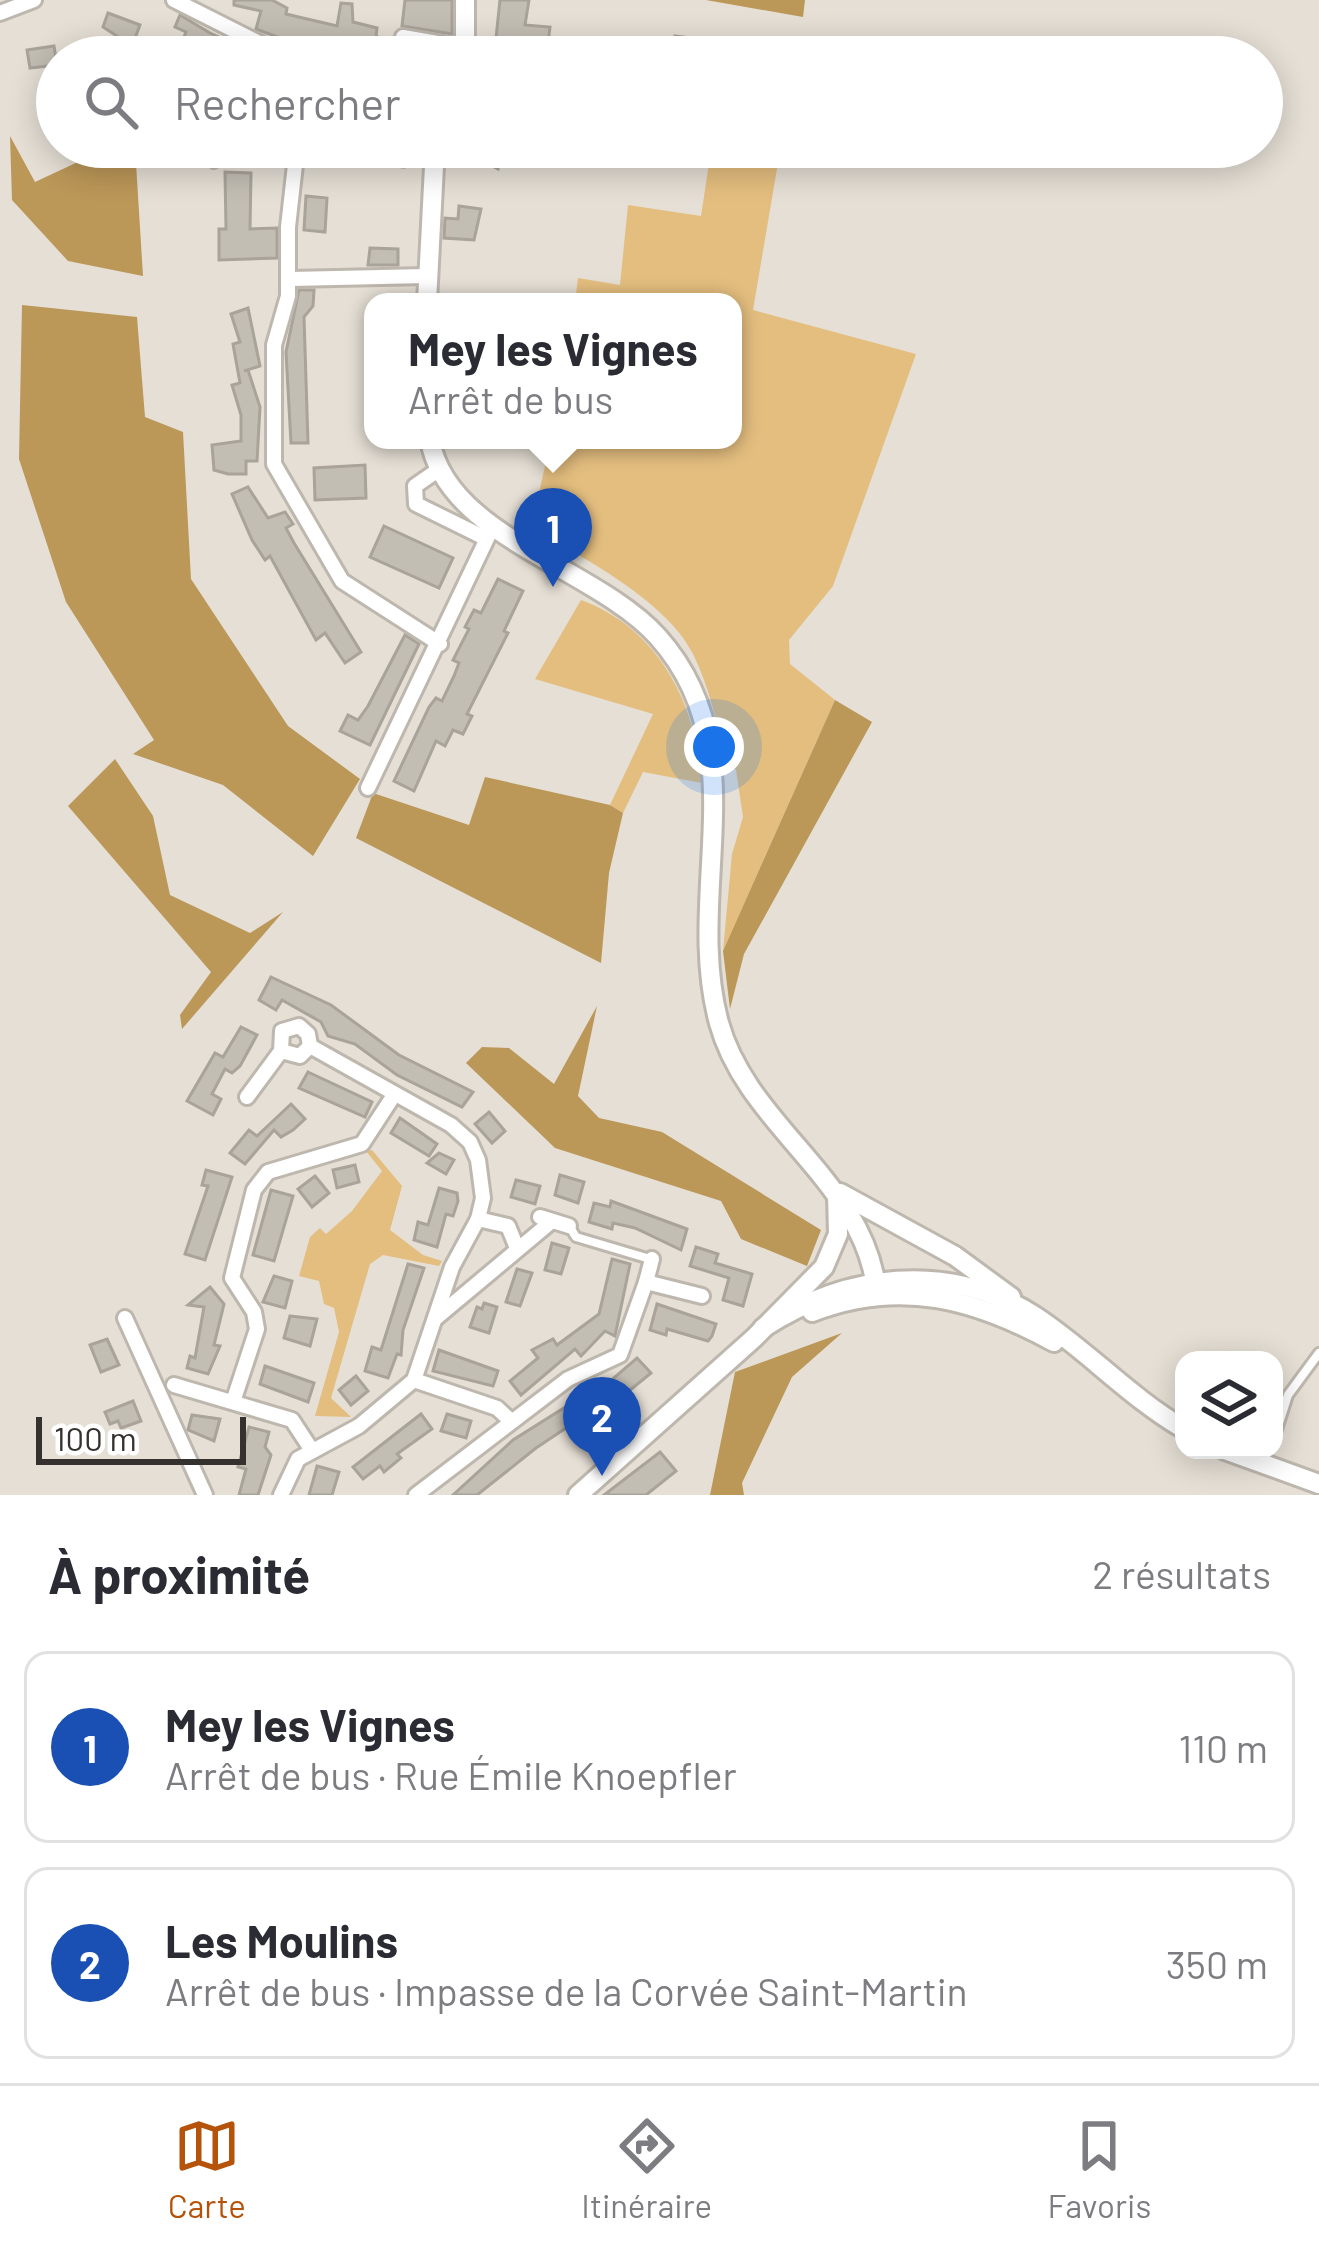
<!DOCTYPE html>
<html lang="fr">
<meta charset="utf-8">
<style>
:root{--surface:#fff;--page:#f7f7f7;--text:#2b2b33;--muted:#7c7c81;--line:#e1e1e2;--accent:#b45309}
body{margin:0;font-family:Barlow,sans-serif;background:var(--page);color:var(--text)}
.controls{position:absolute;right:36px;bottom:36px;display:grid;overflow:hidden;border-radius:24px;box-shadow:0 6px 30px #0003}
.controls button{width:108px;height:108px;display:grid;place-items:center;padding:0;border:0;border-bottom:3px solid var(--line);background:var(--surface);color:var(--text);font:60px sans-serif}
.scale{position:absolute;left:36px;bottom:30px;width:210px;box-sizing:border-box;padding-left:12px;border:6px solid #34312e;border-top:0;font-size:33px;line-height:42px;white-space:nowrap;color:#34312e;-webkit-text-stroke:9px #fff;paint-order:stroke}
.you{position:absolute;left:714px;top:747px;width:42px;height:42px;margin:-30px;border:9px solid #fff;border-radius:50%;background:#1a73e8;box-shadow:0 0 0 18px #1a73e833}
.badge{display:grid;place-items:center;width:78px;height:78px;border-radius:50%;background:var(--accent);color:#fff;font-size:39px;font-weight:700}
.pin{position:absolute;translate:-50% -99px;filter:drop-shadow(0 3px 6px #0008)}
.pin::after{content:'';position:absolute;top:63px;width:42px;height:36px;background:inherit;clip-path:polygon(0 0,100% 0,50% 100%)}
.popup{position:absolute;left:364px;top:293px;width:378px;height:156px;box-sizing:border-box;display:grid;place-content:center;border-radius:24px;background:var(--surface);filter:drop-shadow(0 3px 9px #0005);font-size:39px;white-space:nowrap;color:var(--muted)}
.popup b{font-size:45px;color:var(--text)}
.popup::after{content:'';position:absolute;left:50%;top:100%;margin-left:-24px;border:24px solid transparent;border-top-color:var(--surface)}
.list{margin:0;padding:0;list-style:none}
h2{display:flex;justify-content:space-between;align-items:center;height:156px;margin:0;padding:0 48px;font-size:51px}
h2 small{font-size:39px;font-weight:400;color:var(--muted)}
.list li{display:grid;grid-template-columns:78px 1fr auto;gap:36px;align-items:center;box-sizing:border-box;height:192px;margin:0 24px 24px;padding:0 24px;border:3px solid var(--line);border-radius:24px}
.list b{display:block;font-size:45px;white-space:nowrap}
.list p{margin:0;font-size:39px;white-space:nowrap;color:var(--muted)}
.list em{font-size:39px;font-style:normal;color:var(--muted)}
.icon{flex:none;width:66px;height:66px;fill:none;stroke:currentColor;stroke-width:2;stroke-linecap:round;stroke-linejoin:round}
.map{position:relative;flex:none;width:1319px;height:1495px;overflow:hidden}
.search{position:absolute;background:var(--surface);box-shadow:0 6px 30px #0003;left:36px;right:36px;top:36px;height:132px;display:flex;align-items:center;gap:30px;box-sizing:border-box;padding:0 42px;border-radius:66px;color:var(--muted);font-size:45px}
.sheet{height:588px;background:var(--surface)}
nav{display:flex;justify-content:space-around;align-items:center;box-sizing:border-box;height:168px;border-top:3px solid var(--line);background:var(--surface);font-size:33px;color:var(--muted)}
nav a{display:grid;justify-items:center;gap:6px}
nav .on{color:var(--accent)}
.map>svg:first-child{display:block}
.green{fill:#e4be7f}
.forest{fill:#bb9758}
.building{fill:#c3beb4;stroke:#a9a39a;stroke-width:3}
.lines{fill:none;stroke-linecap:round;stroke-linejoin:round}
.lane-casing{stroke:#bdb7ae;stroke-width:14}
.street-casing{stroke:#bdb7ae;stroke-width:20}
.secondary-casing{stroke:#bdb7ae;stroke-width:24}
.lane{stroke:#fff;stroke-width:8}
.street{stroke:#fff;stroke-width:14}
.secondary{stroke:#fff;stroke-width:18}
</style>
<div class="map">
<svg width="1319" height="1495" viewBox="0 0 1319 1495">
<rect width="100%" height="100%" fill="#e5dfd5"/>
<!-- green -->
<g class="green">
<path d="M711,150L779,157L753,310L916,354L833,586L789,640L790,664L835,700L723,951L732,854L743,817L736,770L727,762C717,726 710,688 693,654C667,601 581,556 531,528L551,440H733V302H575L578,278L620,285L628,205L701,216Z"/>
<path d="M581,600C658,628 697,704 702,783L643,772L623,813L610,805L653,714L535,679Z"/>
<polygon points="372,1150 402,1186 390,1230 423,1255 442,1261 439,1266 383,1255 370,1264 331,1398 351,1417 315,1416 339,1332 334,1308 324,1304 319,1281 299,1276 310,1237 320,1228 326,1234 352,1211 382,1171 366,1151"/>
</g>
<!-- forest -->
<g class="forest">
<polygon points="706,0 805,0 803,17"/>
<polygon points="10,136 35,182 110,147 135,147 143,276 68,261 12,200"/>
<polygon points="22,305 137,317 145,417 183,432 191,579 288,726 360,779 313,856 223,785 133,754 154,740 66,602 19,459"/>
<polygon points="835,700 872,722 744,954 730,1009 723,951"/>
<polygon points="115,759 153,816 170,895 250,933 283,912 182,1029 180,1015 211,972 68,806"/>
<polygon points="485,777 610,805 623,813 609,873 601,963 356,838 373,793 469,825"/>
<polygon points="597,1006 578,1096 599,1118 662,1132 821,1230 807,1266 741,1239 721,1201 555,1148 466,1063 482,1047 509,1048 554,1084"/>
<polygon points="842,1333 792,1377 742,1483 744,1495 710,1495 735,1372"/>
</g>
<!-- building -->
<g class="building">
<polygon points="234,0 272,0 287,8 286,14 337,26 341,3 352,4 353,22 377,28 376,36 401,48 452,57 373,57 348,49 347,57 331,57 256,29 261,11 234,5"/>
<polygon points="405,0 452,0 452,34 402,26"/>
<polygon points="500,0 529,0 525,25 550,27 548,43 523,40 520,57 494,57"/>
<polygon points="108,13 140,25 132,46 103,27"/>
<polygon points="180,15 210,33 262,57 228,57 200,44 195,56 179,49 186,32 175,27"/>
<polygon points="675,36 708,40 706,57 673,57"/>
<polygon points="607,41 628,44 626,57 605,57"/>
<polygon points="54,46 57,65 30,68 27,50"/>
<polygon points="308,147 407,147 404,167 307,156"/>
<polygon points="475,147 501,147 498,169 473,156"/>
<polygon points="225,172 251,173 250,229 277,228 277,258 219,260 219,229 226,229"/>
<polygon points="306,196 327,198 325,232 304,230"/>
<polygon points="459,206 481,209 474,240 444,238 445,218 458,219"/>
<polygon points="370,248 398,249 398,265 368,265"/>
<polygon points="299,290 314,290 313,306 304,317 308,443 291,443 286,352"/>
<polygon points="248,308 260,366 244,371 248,370 260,407 257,461 246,461 246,474 228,474 214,470 212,445 241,441 241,415 232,385 240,383 233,344 240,342 231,314"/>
<polygon points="365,465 366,498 315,500 314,468"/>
<polygon points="248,487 268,518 285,512 293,524 286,528 294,543 361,652 345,663 325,633 316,640 270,556 265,560 252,540 232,494"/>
<polygon points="384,526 453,558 439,588 370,557"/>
<polygon points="498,579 523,591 504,631 508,633 467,714 472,716 463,734 453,730 445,746 436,741 414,791 394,781 429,707 436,698 442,701 454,676 459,663 453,660 469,629 465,627 474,610 481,613"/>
<polygon points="405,635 419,644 370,745 340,731 348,715 358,720 368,706"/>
<polygon points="271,977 331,1005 399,1055 473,1092 462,1107 397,1075 355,1044 328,1036 321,1022 282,1000 276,1010 259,1000"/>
<polygon points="241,1027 257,1035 240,1066 232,1073 225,1069 212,1094 221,1099 213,1115 187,1101 215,1053 223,1057"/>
<polygon points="308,1072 372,1102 365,1117 299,1088"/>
<polygon points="291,1104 305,1119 293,1130 281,1137 274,1130 245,1164 230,1153 249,1130 257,1136"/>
<polygon points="489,1112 505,1131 492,1143 475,1124"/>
<polygon points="400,1118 437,1144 429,1156 391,1133"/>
<polygon points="439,1153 454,1160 446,1174 427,1163"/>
<polygon points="355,1165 359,1182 337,1188 333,1170"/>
<polygon points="206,1170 232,1177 205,1260 185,1254 208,1186 202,1185"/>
<polygon points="560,1175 584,1182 578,1203 555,1195"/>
<polygon points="315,1176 329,1193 312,1207 298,1189"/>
<polygon points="516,1180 540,1186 535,1204 511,1197"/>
<polygon points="439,1188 457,1193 458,1201 453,1216 446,1214 437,1247 414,1240 418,1222 428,1225"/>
<polygon points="271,1190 293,1196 274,1261 253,1255"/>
<polygon points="611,1201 687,1229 681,1250 635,1228 613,1223 612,1229 589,1222 594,1203 610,1207"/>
<polygon points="552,1243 569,1248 561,1274 545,1270"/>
<polygon points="696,1247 718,1254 715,1263 752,1274 743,1306 723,1300 729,1278 690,1266"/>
<polygon points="612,1259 630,1264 615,1336 605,1331 581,1356 575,1349 521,1395 510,1381 538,1358 532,1350 553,1339 557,1345 599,1314"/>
<polygon points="408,1264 424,1268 403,1330 401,1355 397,1354 388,1378 365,1371 372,1347 381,1350"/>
<polygon points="517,1269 532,1273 520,1306 506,1302"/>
<polygon points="274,1276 292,1281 285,1308 263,1302"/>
<polygon points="210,1287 224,1304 214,1345 220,1346 208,1374 187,1368 190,1356 195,1358 204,1307 188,1305"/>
<polygon points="484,1303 497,1307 489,1333 470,1327 477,1307 482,1309"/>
<polygon points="657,1304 716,1324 712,1336 708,1341 667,1329 666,1335 650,1330"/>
<polygon points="290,1316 317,1319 310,1346 284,1338"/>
<polygon points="107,1339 119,1365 101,1372 90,1345"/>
<polygon points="439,1350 498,1371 493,1386 433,1371"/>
<polygon points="637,1358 651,1373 597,1417 571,1435 566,1428 536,1448 477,1495 453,1495 513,1440 575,1401 580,1407"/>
<polygon points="265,1366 314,1383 308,1402 260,1384"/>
<polygon points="356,1376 368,1391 351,1405 339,1390"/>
<polygon points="133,1401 141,1421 121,1428 118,1421 110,1424 105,1412"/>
<polygon points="421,1414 432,1429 397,1454 401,1458 384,1472 380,1466 363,1479 353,1467"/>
<polygon points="447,1414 471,1421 466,1438 441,1431"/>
<polygon points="192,1415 220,1419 214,1441 188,1430"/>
<polygon points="249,1427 269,1432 265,1447 271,1455 258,1495 239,1495 246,1469 238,1467"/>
<polygon points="660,1452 676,1471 646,1495 604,1495"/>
<polygon points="317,1466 339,1472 332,1495 309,1495"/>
</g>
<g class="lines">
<defs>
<g id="lane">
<polyline points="214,163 215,147"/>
<polyline points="569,1226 576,1237 650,1259"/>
<polyline points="1274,1439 1288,1395 1319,1353"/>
</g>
<g id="street">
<polyline points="174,0 287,57"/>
<polyline points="0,13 34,0"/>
<polyline points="403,37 466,48"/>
<polyline points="297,147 288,227 288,296 274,345 274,464 342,581 440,644"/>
<polyline points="290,279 427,276"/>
<polyline points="438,470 415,486 416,504 485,538"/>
<polyline points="368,788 493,526"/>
<polyline points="247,1097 281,1051 282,1031 299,1026 308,1034 310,1046 300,1056 281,1051"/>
<polyline points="540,1217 569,1226"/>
<polyline points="478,1219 508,1226 517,1248"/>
<polyline points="652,1259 646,1282 702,1296"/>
<polyline points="125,1318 205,1495"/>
<polyline points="436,1318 552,1221"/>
<polyline points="414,1380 497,1408 511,1421"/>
<polyline points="174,1385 292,1420 311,1449"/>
<polyline points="233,1402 257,1329 254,1312 232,1278 254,1190 268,1172 362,1144 394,1095"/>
<polyline points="281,1495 298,1459 359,1426 414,1380 452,1267 478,1219 483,1198 478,1160 470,1142 451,1125 310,1046"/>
<polyline points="416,1495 568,1379 620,1355 646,1282"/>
</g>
<g id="secondary">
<polyline points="465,57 465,0"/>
<polyline points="427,302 435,147"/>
<path d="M430,440C447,537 595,567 658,637C759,750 683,892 719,1023C748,1128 866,1181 877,1294"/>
<polyline points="840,1193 955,1256 1011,1297"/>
<path d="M812,1312C900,1278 975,1299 1054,1342"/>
<path d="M763,1328C846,1274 947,1260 1035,1316C1087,1350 1129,1397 1184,1429"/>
<polyline points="1225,1450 1319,1484"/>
<polyline points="578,1495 754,1338 824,1267 838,1234 837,1195"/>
</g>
</defs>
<!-- lane casing -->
<use href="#lane" class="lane-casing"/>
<!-- street casing -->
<use href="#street" class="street-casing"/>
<!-- secondary casing -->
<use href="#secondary" class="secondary-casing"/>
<!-- lane -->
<use href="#lane" class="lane"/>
<!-- street -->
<use href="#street" class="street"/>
<!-- secondary -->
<use href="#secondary" class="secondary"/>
</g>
</svg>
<div class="controls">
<button><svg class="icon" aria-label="layers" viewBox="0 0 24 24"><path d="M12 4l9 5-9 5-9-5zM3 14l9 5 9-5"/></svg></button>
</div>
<div class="scale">100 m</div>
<div class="you"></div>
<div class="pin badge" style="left:553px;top:587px;background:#1a4fb4">1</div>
<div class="popup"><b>Mey les Vignes</b>Arrêt de bus</div>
<div class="pin badge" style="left:602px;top:1476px;background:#1a4fb4">2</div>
<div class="search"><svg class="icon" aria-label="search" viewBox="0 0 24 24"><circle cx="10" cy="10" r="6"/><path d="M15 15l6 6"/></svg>Rechercher</div>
</div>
<section class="sheet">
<h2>À proximité<small>2 résultats</small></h2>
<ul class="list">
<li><span class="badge" style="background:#1a4fb4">1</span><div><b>Mey les Vignes</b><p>Arrêt de bus · Rue Émile Knoepfler</p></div><em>110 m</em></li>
<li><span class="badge" style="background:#1a4fb4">2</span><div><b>Les Moulins</b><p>Arrêt de bus · Impasse de la Corvée Saint-Martin</p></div><em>350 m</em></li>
</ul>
</section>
<nav>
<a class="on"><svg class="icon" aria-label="map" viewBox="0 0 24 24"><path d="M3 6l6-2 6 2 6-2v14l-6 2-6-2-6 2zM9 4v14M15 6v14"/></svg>Carte</a>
<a><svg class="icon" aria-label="directions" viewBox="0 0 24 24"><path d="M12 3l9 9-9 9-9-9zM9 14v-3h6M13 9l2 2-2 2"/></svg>Itinéraire</a>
<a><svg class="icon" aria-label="saved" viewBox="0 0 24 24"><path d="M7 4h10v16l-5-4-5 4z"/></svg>Favoris</a>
</nav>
